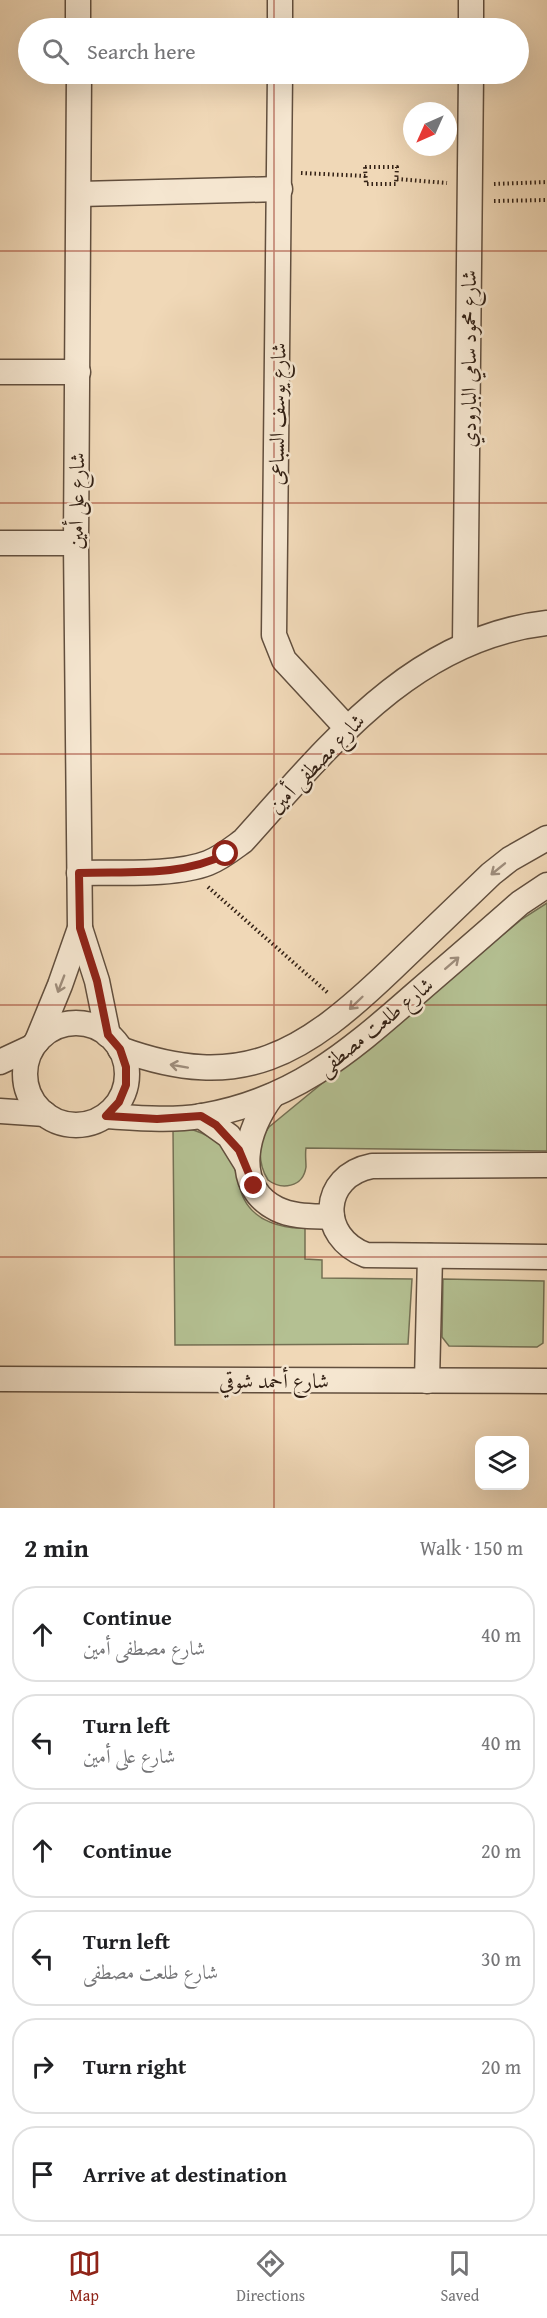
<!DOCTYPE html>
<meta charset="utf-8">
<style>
:root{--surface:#fff;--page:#f2f2f2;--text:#202124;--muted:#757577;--line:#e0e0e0;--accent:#8f2418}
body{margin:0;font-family:"Gentium Book Plus",Amiri,serif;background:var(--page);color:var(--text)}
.controls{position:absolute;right:18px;bottom:18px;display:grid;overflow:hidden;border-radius:12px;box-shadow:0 6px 24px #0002}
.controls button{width:54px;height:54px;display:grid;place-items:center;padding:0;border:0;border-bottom:2px solid var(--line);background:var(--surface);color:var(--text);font:30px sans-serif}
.compass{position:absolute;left:403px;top:102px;width:54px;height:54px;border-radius:50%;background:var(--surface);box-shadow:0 6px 24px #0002;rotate:225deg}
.stop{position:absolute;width:18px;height:18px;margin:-14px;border:4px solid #8f2418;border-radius:50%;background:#fff}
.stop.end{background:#8f2418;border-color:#fff;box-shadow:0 2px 6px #0008}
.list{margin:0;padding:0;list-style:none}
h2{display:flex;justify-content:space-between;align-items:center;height:78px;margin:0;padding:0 24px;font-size:26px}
h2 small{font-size:20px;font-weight:400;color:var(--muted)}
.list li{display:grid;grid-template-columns:39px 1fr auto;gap:18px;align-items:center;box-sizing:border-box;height:96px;margin:0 12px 12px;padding:0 12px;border:2px solid var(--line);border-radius:24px}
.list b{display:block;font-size:22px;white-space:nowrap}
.list p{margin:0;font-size:20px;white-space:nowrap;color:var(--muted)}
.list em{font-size:20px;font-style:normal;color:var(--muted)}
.icon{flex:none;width:33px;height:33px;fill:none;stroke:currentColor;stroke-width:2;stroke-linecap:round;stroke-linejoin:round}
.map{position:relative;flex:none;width:547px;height:1508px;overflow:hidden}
.search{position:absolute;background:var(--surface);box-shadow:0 6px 24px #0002;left:18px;right:18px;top:18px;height:66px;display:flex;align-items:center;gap:15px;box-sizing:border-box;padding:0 21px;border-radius:33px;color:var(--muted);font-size:22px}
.sheet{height:726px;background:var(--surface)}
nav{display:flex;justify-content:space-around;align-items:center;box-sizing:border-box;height:84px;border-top:2px solid var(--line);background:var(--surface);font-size:16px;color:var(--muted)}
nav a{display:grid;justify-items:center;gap:3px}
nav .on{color:var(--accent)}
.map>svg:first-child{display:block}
.green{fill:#b4c092;stroke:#747054;stroke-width:1.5}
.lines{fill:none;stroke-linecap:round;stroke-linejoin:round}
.minor-casing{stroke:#624f3e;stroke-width:27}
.path{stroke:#332115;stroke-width:4;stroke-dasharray:1.5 3;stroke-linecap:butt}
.minor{stroke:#f5e6d0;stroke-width:24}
.oneway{stroke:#9e8d7c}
.route{stroke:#8f2418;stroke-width:8}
.grid{fill:none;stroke:#8f2418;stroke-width:1.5;stroke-opacity:0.55}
.labels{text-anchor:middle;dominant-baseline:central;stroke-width:5;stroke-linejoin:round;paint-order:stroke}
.street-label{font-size:21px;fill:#332115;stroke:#f5e6d0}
</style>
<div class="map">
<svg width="547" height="1508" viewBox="0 0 547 1508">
<rect width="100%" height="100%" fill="#f0d8b7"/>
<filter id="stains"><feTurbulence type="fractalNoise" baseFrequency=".00333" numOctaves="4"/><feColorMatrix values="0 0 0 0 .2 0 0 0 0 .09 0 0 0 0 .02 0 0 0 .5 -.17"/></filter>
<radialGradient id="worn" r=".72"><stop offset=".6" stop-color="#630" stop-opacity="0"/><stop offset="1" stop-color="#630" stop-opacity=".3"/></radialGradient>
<!-- green -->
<g class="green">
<path d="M547,903V1151L306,1148C305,1154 306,1161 306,1167C303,1188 281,1190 268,1180C258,1164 257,1142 269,1127L522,919Z"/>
<path d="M186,1128C207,1133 228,1145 235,1167C238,1177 239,1190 244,1199C255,1221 282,1229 305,1228V1259L322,1260V1278L412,1279L408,1344L175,1345L173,1129Z"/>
<polygon points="443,1279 544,1281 543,1343 537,1347 449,1346 442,1337"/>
</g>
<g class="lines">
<defs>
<g id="minor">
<polyline points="78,0 78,28"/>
<polyline points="280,28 280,0"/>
<polyline points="471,28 471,0"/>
<polyline points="280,74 274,635 284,660 346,727"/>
<polyline points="80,194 280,189"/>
<polyline points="0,372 78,372"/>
<polyline points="0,543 76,543"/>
<polyline points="465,644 471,74"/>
<path d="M79,873C115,872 175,876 208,863C221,858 232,849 243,841C328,747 412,638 547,623"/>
<polyline points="80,928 97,981 108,1035"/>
<circle cx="76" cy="1074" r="51"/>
<polyline points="37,1041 60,985 80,928 76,543 79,74"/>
<path d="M120,1049C243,1094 304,1053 392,969C425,937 458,906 491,874L510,859L547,838"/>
<polyline points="0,1062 32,1047"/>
<path d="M272,1096C247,1128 230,1186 277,1209C293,1217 314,1216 332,1217"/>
<polyline points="0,1111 45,1114"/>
<path d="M106,1116C138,1118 170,1121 202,1116C291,1101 347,1054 413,996C449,965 485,934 520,903L547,885"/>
<polyline points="201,1116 229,1136 247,1165"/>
<path d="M547,1165L372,1166C320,1176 318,1237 366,1255L547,1257"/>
<polyline points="0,1379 547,1381"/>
<polyline points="427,1381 430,1256"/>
</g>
</defs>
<!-- minor casing -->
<use href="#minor" class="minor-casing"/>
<!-- path -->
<g class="path">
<polygon points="365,167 397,167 396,184 366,184"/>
<polyline points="301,173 366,176"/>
<polyline points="397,179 447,183"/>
<polyline points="494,184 547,182"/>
<polyline points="494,201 547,200"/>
<polyline points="208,887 328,993"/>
</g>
<!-- minor -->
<use href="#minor" class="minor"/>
</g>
<!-- one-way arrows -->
<defs><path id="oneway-shaft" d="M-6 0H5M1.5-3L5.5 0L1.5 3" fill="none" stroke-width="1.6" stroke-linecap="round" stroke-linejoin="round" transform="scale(1.5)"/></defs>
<g class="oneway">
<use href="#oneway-shaft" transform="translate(498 869) rotate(141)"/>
<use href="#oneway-shaft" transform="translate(452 963) rotate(-41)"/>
<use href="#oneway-shaft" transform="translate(61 984) rotate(111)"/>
<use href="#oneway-shaft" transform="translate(356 1003) rotate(136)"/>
<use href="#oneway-shaft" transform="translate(179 1066) rotate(-170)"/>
</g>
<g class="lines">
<!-- route -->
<path class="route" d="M226,854C181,877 128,871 79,873L80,928L97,981L108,1035L120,1049L126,1067V1085L119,1102L106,1116L157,1119L201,1116L216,1125L239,1150L254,1186"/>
</g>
<!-- grid -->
<path class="grid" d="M274,0V28M274,74V1508M0,251H547M0,503H547M0,754H547M0,1005H547M0,1257H547"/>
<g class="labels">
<!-- street labels -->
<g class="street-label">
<text transform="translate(468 359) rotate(-90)">شارع محمود سامي البارودي</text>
<text transform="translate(277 414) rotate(-89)">شارع يوسف السباعى</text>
<text transform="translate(76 501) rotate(-89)">شارع على أمين</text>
<text transform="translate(316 763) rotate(-46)">شارع مصطفى أمين</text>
<text transform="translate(375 1026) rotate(-39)">شارع طلعت مصطفى</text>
<text x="274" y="1380">شارع أحمد شوقي</text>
</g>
</g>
<rect width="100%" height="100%" filter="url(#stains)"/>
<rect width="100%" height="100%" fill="url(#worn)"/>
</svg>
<div class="controls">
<button><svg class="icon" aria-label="layers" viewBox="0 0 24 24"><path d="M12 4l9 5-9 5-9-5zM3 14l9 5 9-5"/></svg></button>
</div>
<svg class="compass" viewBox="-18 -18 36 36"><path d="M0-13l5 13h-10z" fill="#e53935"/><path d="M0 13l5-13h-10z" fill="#757577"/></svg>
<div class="stop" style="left:226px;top:854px"></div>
<div class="stop end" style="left:254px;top:1186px"></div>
<div class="search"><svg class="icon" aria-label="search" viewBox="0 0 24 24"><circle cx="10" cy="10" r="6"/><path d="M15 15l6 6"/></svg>Search here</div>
</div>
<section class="sheet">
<h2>2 min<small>Walk · 150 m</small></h2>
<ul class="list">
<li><svg class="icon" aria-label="ahead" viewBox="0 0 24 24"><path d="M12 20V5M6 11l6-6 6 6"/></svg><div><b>Continue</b><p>شارع مصطفى أمين</p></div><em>40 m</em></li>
<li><svg class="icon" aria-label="left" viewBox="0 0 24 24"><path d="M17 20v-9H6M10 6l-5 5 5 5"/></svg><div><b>Turn left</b><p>شارع على أمين</p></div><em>40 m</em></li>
<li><svg class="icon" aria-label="ahead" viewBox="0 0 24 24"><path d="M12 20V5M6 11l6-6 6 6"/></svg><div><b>Continue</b></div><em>20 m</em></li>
<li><svg class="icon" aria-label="left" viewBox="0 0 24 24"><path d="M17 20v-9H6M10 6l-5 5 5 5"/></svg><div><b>Turn left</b><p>شارع طلعت مصطفى</p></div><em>30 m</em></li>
<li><svg class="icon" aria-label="right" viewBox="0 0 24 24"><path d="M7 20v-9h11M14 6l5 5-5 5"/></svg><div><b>Turn right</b></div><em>20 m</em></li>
<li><svg class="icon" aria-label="arrive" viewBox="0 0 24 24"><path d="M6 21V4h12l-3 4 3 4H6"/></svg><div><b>Arrive at destination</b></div></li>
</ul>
</section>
<nav>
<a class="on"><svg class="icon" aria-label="map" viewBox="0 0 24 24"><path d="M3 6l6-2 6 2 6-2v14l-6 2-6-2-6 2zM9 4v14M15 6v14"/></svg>Map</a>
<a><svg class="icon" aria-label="directions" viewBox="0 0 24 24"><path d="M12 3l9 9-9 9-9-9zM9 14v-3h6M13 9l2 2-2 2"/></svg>Directions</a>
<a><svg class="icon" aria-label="saved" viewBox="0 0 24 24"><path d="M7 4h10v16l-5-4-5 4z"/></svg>Saved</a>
</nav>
